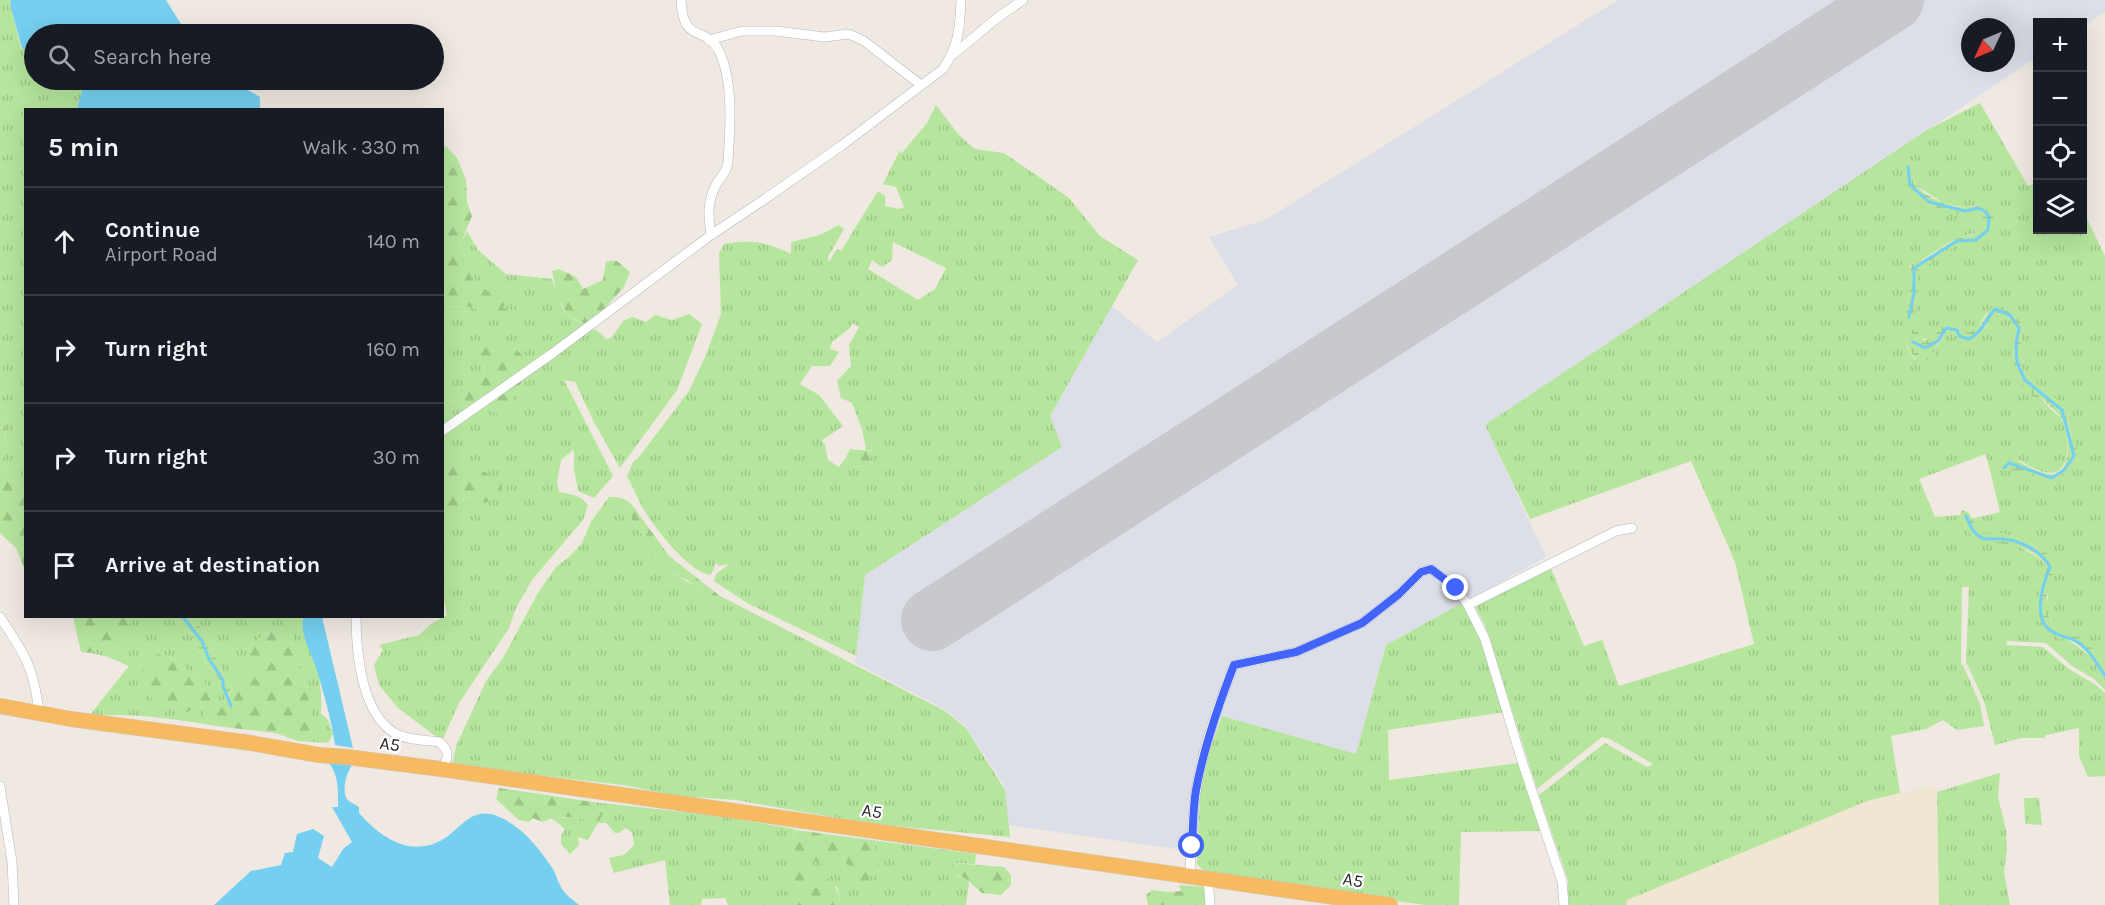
<!DOCTYPE html>
<meta charset="utf-8">
<style>
:root{--surface:#171b24;--page:#20242c;--text:#f1f3f6;--muted:#9ea1a6;--line:#363941}
body{margin:0;font-family:Karla,sans-serif;background:var(--page);color:var(--text)}
.controls{position:absolute;right:18px;top:18px;display:grid;overflow:hidden;border-radius:0px;box-shadow:0 6px 24px #0002}
.controls button{width:54px;height:54px;display:grid;place-items:center;padding:0;border:0;border-bottom:2px solid var(--line);background:var(--surface);color:var(--text);font:30px sans-serif}
.compass{position:absolute;left:1961px;top:18px;width:54px;height:54px;border-radius:50%;background:var(--surface);box-shadow:0 6px 24px #0002;rotate:226deg}
.stop{position:absolute;width:18px;height:18px;margin:-14px;border:4px solid #4264fb;border-radius:50%;background:#fff}
.stop.end{background:#4264fb;border-color:#fff;box-shadow:0 2px 6px #0008}
.list{margin:0;padding:0;list-style:none}
h2{display:flex;justify-content:space-between;align-items:center;height:78px;margin:0;padding:0 24px;font-size:26px}
h2 small{font-size:20px;font-weight:400;color:var(--muted)}
.list li{display:grid;grid-template-columns:39px 1fr auto;gap:18px;align-items:center;box-sizing:border-box;height:108px;padding:0 24px;border-top:2px solid var(--line)}
.list b{display:block;font-size:22px;white-space:nowrap}
.list p{margin:0;font-size:20px;white-space:nowrap;color:var(--muted)}
.list em{font-size:20px;font-style:normal;color:var(--muted)}
.icon{flex:none;width:33px;height:33px;fill:none;stroke:currentColor;stroke-width:2;stroke-linecap:round;stroke-linejoin:round}
.map{position:relative;flex:none;width:2105px;height:905px;overflow:hidden}
.search{position:absolute;background:var(--surface);box-shadow:0 6px 24px #0002;left:24px;top:24px;width:420px;height:66px;display:flex;align-items:center;gap:15px;box-sizing:border-box;padding:0 21px;border-radius:33px;color:var(--muted);font-size:22px}
.panel{position:absolute;background:var(--surface);box-shadow:0 6px 24px #0002;left:24px;top:108px;width:420px;height:510px;border-radius:0px}
.map>svg:first-child{display:block}
.education{fill:#f0e6d1}
.airport{fill:#dcdee8;fill-rule:evenodd}
.grass{fill:url(#grass-tufts);fill-rule:evenodd}
.forest{fill:url(#forest-firs)}
.wetland{fill:url(#wetland-marsh)}
.water{fill:#75cff0}
.lines{fill:none;stroke-linecap:round;stroke-linejoin:round}
.stream{stroke:#75cff0;stroke-width:3}
.runway{stroke:#c9c8cc;stroke-width:62}
.minor-casing{stroke:#b4b7c1;stroke-width:10}
.trunk-casing{stroke:#c9c9c9;stroke-width:16}
.minor{stroke:#fff;stroke-width:9}
.trunk{stroke:#f8ba60;stroke-width:15}
.route{stroke:#4264fb;stroke-width:8}
.labels{text-anchor:middle;dominant-baseline:central;stroke-width:4.5;stroke-linejoin:round;paint-order:stroke}
.street-label{font-size:18px;fill:#2e2e2e;stroke:#fff}
</style>
<div class="map">
<svg width="2105" height="905" viewBox="0 0 2105 905">
<defs>
<pattern id="grass-tufts" width="24" height="20" patternUnits="userSpaceOnUse" patternTransform="scale(1.5)"><rect width="24" height="20" fill="#b6e59e"/><path d="M3 7l-1-3M5 7V3M7 7l1-3M15 17l-1-3M17 17v-4M19 17l1-3" fill="none" stroke="#9dc588"/></pattern>
<pattern id="forest-firs" width="22" height="20" patternUnits="userSpaceOnUse" patternTransform="scale(1.5)"><rect width="22" height="20" fill="#b6e59e"/><path d="M5 1l3.5 6h-7zM16 11l3.5 6h-7z" fill="#9dc588"/></pattern>
<pattern id="wetland-marsh" width="20" height="14" patternUnits="userSpaceOnUse" patternTransform="scale(1.5)"><rect width="20" height="14" fill="#b6e59e"/><path d="M1 5h8M5 5V1M11 12h8M15 12V8" fill="none" stroke="#9dc588"/></pattern>
</defs>
<rect width="100%" height="100%" fill="#efe9e1"/>
<!-- education -->
<polygon class="education" points="1936,785 1939,905 1626,905 1626,900 1867,801"/>
<!-- airport -->
<path class="airport" d="M1618,0H2105V12L2083,27L2082,22H2038L2037,57L1485,425L1546,557L1386,645L1356,754L1222,716L1209,753L1200,789L1197,852L1008,825L1005,790L1003,783L966,727L946,710L855,663L865,575L1062,447L1050,416L1112,306L1157,342L1238,285L1209,237L1265,220ZM1970,27H2006V63H1970Z"/>
<!-- grass -->
<g class="grass">
<path d="M0,0H11L10,5L21,48L34,53V80H85L77,109L26,110L25,495C0,469 5,462 6,427L5,422L0,424Z"/>
<path d="M1980,103L2028,186L2037,182L2038,230H2082L2083,211L2105,256V668C2097,654 2072,631 2057,630L2052,624L2046,609L2048,597L2045,588L2046,552L2006,534L1980,532L1971,519L2000,512L1986,454L1919,479L1935,517L1960,515L1967,530C1988,537 2034,547 2046,566L2037,604L2042,621L2092,657L2105,681V690L2094,679L2072,666L2046,643L2007,641L2006,645L2043,647L2069,669L2096,685L2105,693V776L2088,777L2079,756V728L2046,735L2044,738H2021L1995,745L1984,701L1966,662L1969,587H1962L1961,665H1963L1980,704L1984,726L1957,730L1943,720L1926,729L1891,736L1900,793L1867,801L1627,900L1626,905H1567L1568,880L1539,795L1605,743L1647,767L1653,764L1610,739L1602,737L1537,789L1485,625L1473,603L1549,564L1584,646L1602,640L1619,686L1754,644L1735,562L1691,461L1530,519L1485,425L1927,130ZM1903,171L1912,177L1917,186L1943,203L1967,208L1982,204L1991,229L1960,243L1923,267L1918,272V300L1904,315L1910,293V266C1926,259 1938,248 1953,240C1962,236 1972,235 1981,230L1984,220L1981,216L1929,205ZM2010,310L2023,325L2019,356L2023,361L2020,363C2029,386 2041,383 2056,399C2070,414 2072,439 2077,458L2051,480L2013,469L2004,471L2019,460C2032,467 2052,482 2063,466C2070,457 2068,427 2061,418C2059,416 2056,414 2054,412C2044,402 2022,377 2016,366C2011,355 2015,340 2017,329L2010,320L1997,313L1991,318L1986,328L1960,339L1953,329L1946,332L1937,347L1915,360L1906,346L1912,336L1929,340L1940,326L1961,328L1963,332C1978,333 1980,325 1986,313Z"/>
<path d="M936,105L958,134L975,149L1004,153L1068,197L1100,236L1138,260L1050,416L1062,447L865,575L856,656L747,603L714,581L716,574L729,564L719,566L716,563L711,575C689,573 656,529 644,510C638,500 633,487 627,476L633,462L639,457L689,391L706,355L721,314L719,253L724,244C751,239 767,242 791,254V242L820,235L839,225L844,229L828,257L829,262L837,249L841,251L878,191L885,196V206L899,209L904,207L896,187L883,184L900,150L901,154L927,123ZM893,242L946,268L935,289L918,300L868,269L872,260L882,267L892,260ZM852,323L859,327L849,345L851,366L837,381L841,398L852,403L862,429L866,450H872L870,467L851,466L845,459L839,467L828,460L825,445L821,441L843,426L819,395L800,384L812,366H830L839,352L830,349L832,342L850,328Z"/>
<path d="M467,231L478,250L506,274L552,279C556,290 560,309 570,317C582,325 596,326 606,339L612,337L623,321L632,317L646,322L655,315L672,320L689,314L702,324L677,390L620,468L595,424L575,382L564,380L613,476L594,498L578,491L574,469V449L561,460L557,482L559,492C570,494 581,495 588,505L583,520L532,580L516,608L509,628L459,703L442,741L398,708L379,685L374,665L383,650L379,645L419,635L431,624L447,615L442,589L443,522L457,514L465,496L477,497L457,462L443,455V405L447,401L464,400L472,406L487,407L513,396L525,377L483,364L485,374L478,383L443,393V306L473,307L493,320L502,308L489,292L472,280L460,245Z"/>
<path d="M609,497C619,497 626,498 633,506L629,508L633,523L646,539V550C656,559 666,569 677,576C692,585 697,583 708,600L720,601V596L945,711L966,728L1005,790L1010,837L874,824L735,800L679,796L623,785L452,765L457,744L486,681L503,658L538,593L556,567L570,556L582,543L591,522Z"/>
<polygon points="1462,603 1479,632 1505,712 1388,730 1389,780 1526,762 1547,831 1461,832 1459,905 1425,905 1213,875 1204,871 1197,864 1200,789 1209,753 1222,716 1356,754 1386,645"/>
<path d="M121,617H177L178,622C195,634 197,650 208,666C210,670 215,673 217,677C222,684 221,692 226,699L221,702L207,697L210,689L207,685L170,656L137,686L157,703L168,701L201,707L206,718L224,727C179,720 135,712 89,716L129,666L108,657L91,653L93,647C108,640 120,632 129,617Z"/>
<path d="M189,617H303C300,636 313,652 317,670C321,685 322,698 321,713L328,720L333,734L328,743L298,741L275,733L288,735L307,688L293,652V636L280,625L258,639L252,667L239,673L231,692L204,631Z"/>
<polygon points="2000,773 1998,797 2006,830 2007,850 2004,872 2010,905 1939,905 1937,792"/>
<polygon points="2024,798 2039,798 2042,825 2025,824"/>
<polygon points="593,802 683,812 689,811 795,829 791,844 830,869 846,861 856,883 875,848 864,839 976,854 975,864 953,863 957,875 966,879 969,883 966,905 841,905 837,886 786,893 789,905 728,905 725,898 702,899 701,905 670,905 665,860 614,873 609,858 624,855 634,845 632,833 626,828 619,833 615,833 606,823 598,823 588,840 578,837 579,845 570,854 561,844 561,835 565,829 551,818 579,817 598,822 604,812"/>
<polygon points="1179,885 1206,887 1209,905 1185,905"/>
</g>
<!-- forest -->
<g class="forest">
<polygon points="446,146 457,158 466,180 467,202 472,216 460,245 472,280 489,292 498,285 505,287 508,298 503,308 518,310 520,315 493,320 473,307 443,306 442,147"/>
<polygon points="606,261 617,261 630,272 624,287 589,326 568,316 557,296 552,271 559,269 576,277 583,289 603,280"/>
<polygon points="487,342 508,342 522,355 525,377 513,396 513,407 496,414 487,407 471,406 464,400 447,401 443,405 443,393 478,383 485,374 483,364 473,359 473,350"/>
<path d="M5,422L6,427C5,462 0,469 25,495V570L16,548L0,533V424Z"/>
<path d="M850,449C858,451 864,449 872,451L870,467L851,466L845,459Z"/>
<polygon points="442,455 457,462 483,471 502,482 501,495 485,503 477,497 465,496 457,514 443,522"/>
<polygon points="633,506 669,556 720,596 720,601 716,605 708,600 701,590 687,580 679,577 652,559 646,550 646,539 633,523 629,508"/>
<polygon points="73,617 129,617 130,624 123,627 120,641 108,640 104,645 93,647 91,653 81,652"/>
<polygon points="280,625 286,625 293,636 293,652 307,688 311,716 308,737 224,727 206,718 201,707 186,712 168,701 157,703 137,686 140,673 157,654 170,656 207,685 210,689 208,697 221,702 229,697 239,673 252,667 249,649 258,639"/>
<path d="M499,788L593,802L604,812L598,823C580,818 559,813 542,822L533,818L529,822L519,820L496,799Z"/>
<polygon points="795,830 864,839 875,848 879,868 866,882 855,883 846,862 830,869 800,853 791,844"/>
<polygon points="952,863 1004,867 1011,875 1011,885 1001,895 982,893 966,879 951,871"/>
<path d="M807,871C831,876 836,882 841,905H789L786,893L789,875Z"/>
<polygon points="1152,890 1168,892 1183,891 1189,900 1186,905 1148,905 1146,895"/>
</g>
<!-- wetland -->
<g class="wetland">
<path d="M1906,165L1912,167C1912,174 1912,179 1916,185C1927,199 1951,207 1968,208C1972,208 1978,205 1982,204L1989,208L1994,219L1991,229L1978,242L1960,243L1918,272C1918,289 1921,308 1908,321L1904,315L1910,293L1909,276L1912,262L1918,259L1922,261L1955,239L1971,235L1981,230L1984,220L1981,216C1970,215 1958,215 1947,213C1929,207 1896,186 1906,165Z"/>
<path d="M1995,304L2010,310L2023,325L2019,356L2023,362L2020,363C2026,379 2034,382 2047,390C2063,401 2068,419 2072,437L2076,439L2077,458C2072,463 2067,473 2061,477C2046,487 2022,467 2004,471L2002,469L2009,458C2023,461 2039,476 2053,474C2073,472 2069,432 2063,420C2060,415 2048,404 2043,399H2036L2019,382L2016,365L2014,366V348L2017,329L2010,320L1997,313C1987,321 1985,333 1972,341L1960,339L1953,329L1946,332L1936,347L1932,350L1935,354L1931,360H1916L1906,345L1912,336V330L1917,328L1923,340H1929L1940,326L1959,324L1963,332C1983,333 1982,317 1995,304Z"/>
<path d="M1962,510L1968,512L1980,532L2006,534L2046,552L2054,572L2045,588C2049,600 2045,612 2052,624C2056,631 2061,629 2068,631C2081,636 2100,653 2105,667C2105,671 2105,677 2105,681L2092,657L2082,648L2068,638L2060,639L2047,632L2037,604L2046,566C2032,542 1996,543 1973,542L1974,538L1967,530L1960,515Z"/>
<path d="M177,617H189L204,631L231,692L226,699C221,692 222,684 217,677C215,673 210,670 208,666C197,650 195,634 178,622Z"/>
</g>
<!-- water -->
<g class="water">
<polygon points="11,0 166,0 179,21 189,34 34,34 34,53 22,48 10,5"/>
<polygon points="85,80 230,80 260,97 260,109 77,109"/>
<path d="M303,617H322L353,748L335,745C332,722 324,694 317,671C312,653 300,637 303,617Z"/>
<path d="M326,760L353,764C347,771 341,790 347,799C349,802 356,805 359,807V813C380,837 410,858 442,840C461,829 471,806 497,816C522,826 538,847 553,869C556,874 557,880 560,885C564,894 572,899 579,905H214L251,871L281,865L285,853L293,852L297,834L313,829L324,836L318,858L332,867L343,849L352,842L332,807H338C338,790 339,772 326,760Z"/>
</g>
<g class="lines">
<!-- stream -->
<g class="stream">
<polyline points="1908,167 1910,185 1929,202 1965,211 1979,208 1986,212 1989,217 1988,230 1976,240 1957,241 1914,268 1914,293 1909,317"/>
<path d="M1913,342L1925,348L1938,341L1946,328L1957,330L1959,336L1969,339C1982,332 1985,321 1995,309L2010,315L2019,328L2016,343L2017,363L2025,380L2062,410L2074,456L2064,470L2052,478L2009,463L2004,468"/>
<path d="M1966,516C1969,521 1971,529 1975,533C1983,542 1993,538 2002,539C2020,540 2042,551 2050,567C2042,586 2030,624 2057,634C2068,639 2076,638 2086,649C2093,656 2099,667 2105,676"/>
<polyline points="182,616 202,641 209,659 223,680 223,686 231,706"/>
</g>
<!-- runway -->
<polyline class="runway" points="932,620 1893,0"/>
<defs>
<g id="minor">
<path d="M681,0C683,46 706,24 719,51C734,82 730,129 728,162C727,171 722,176 717,183C707,201 708,215 711,235"/>
<polyline points="709,40 742,31 776,31 824,37 849,34 864,41 921,85"/>
<polyline points="954,54 997,18 1023,0"/>
<path d="M442,431L553,353L711,235L762,201L841,146L943,69C959,45 960,28 961,0"/>
<polyline points="1468,605 1616,531 1632,528"/>
<path d="M356,616C356,651 361,711 393,732C405,740 425,740 439,742C450,750 449,759 441,769"/>
<path d="M0,617C25,655 34,667 39,713"/>
<polyline points="0,786 12,862 14,905"/>
<path d="M1190,875C1191,847 1192,818 1196,791C1203,747 1218,706 1234,665L1296,652L1362,623L1399,594L1421,572L1431,569L1456,588L1468,605L1485,639L1520,755L1562,881L1564,905"/>
<polyline points="1208,878 1210,905"/>
</g>
<polyline id="trunk" points="0,706 71,719 251,743 319,755 347,757 441,769 1390,905"/>
</defs>
<!-- minor casing -->
<use href="#minor" class="minor-casing"/>
<!-- trunk casing -->
<use href="#trunk" class="trunk-casing"/>
<!-- minor -->
<use href="#minor" class="minor"/>
<!-- trunk -->
<use href="#trunk" class="trunk"/>
</g>
<g class="lines">
<!-- route -->
<path class="route" d="M1192,846C1193,827 1193,808 1196,790C1204,746 1218,706 1234,665L1296,652L1362,623L1399,594L1421,572L1431,569L1456,588"/>
</g>
<g class="labels">
<!-- street labels -->
<g class="street-label">
<text transform="translate(390 744) rotate(7)">A5</text>
<text transform="translate(872 811) rotate(8)">A5</text>
<text transform="translate(1353 880) rotate(9)">A5</text>
</g>
</g>
</svg>
<div class="controls">
<button>+</button>
<button>−</button>
<button><svg class="icon" aria-label="locate" viewBox="0 0 24 24"><circle cx="12" cy="12" r="6"/><path d="M12 2v4M12 18v4M2 12h4M18 12h4"/></svg></button>
<button><svg class="icon" aria-label="layers" viewBox="0 0 24 24"><path d="M12 4l9 5-9 5-9-5zM3 14l9 5 9-5"/></svg></button>
</div>
<svg class="compass" viewBox="-18 -18 36 36"><path d="M0-13l5 13h-10z" fill="#e53935"/><path d="M0 13l5-13h-10z" fill="#9ea1a6"/></svg>
<div class="stop" style="left:1192px;top:846px"></div>
<div class="stop end" style="left:1456px;top:588px"></div>
<div class="search"><svg class="icon" aria-label="search" viewBox="0 0 24 24"><circle cx="10" cy="10" r="6"/><path d="M15 15l6 6"/></svg>Search here</div>
<section class="panel">
<h2>5 min<small>Walk · 330 m</small></h2>
<ul class="list">
<li><svg class="icon" aria-label="ahead" viewBox="0 0 24 24"><path d="M12 20V5M6 11l6-6 6 6"/></svg><div><b>Continue</b><p>Airport Road</p></div><em>140 m</em></li>
<li><svg class="icon" aria-label="right" viewBox="0 0 24 24"><path d="M7 20v-9h11M14 6l5 5-5 5"/></svg><div><b>Turn right</b></div><em>160 m</em></li>
<li><svg class="icon" aria-label="right" viewBox="0 0 24 24"><path d="M7 20v-9h11M14 6l5 5-5 5"/></svg><div><b>Turn right</b></div><em>30 m</em></li>
<li><svg class="icon" aria-label="arrive" viewBox="0 0 24 24"><path d="M6 21V4h12l-3 4 3 4H6"/></svg><div><b>Arrive at destination</b></div></li>
</ul>
</section>
</div>
